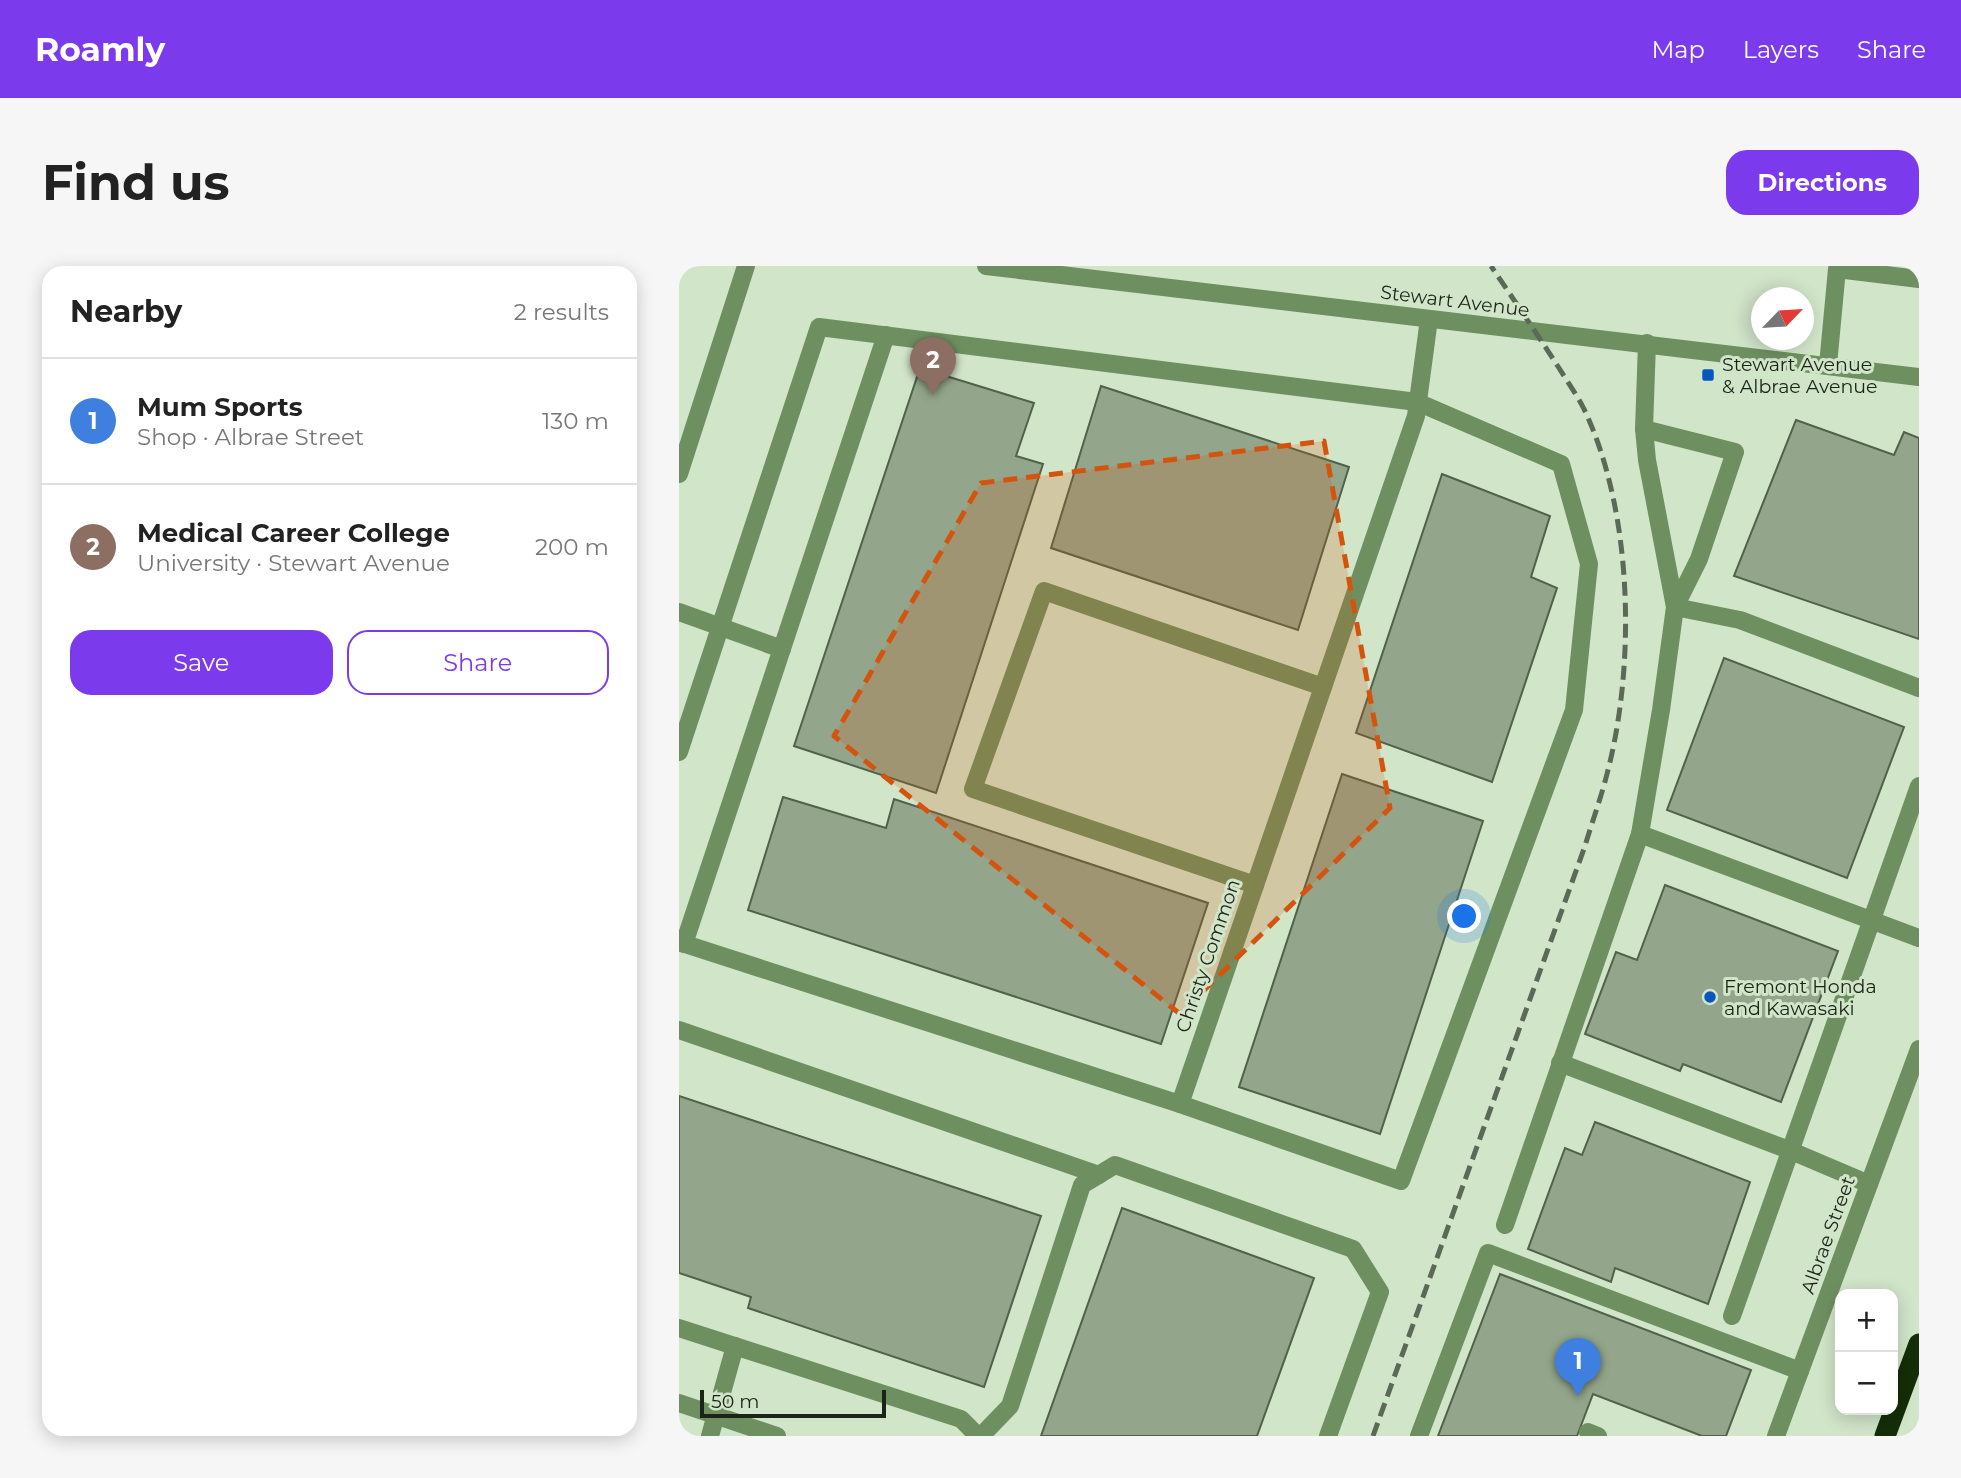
<!DOCTYPE html>
<meta charset="utf-8">
<style>
:root{--surface:#fff;--page:#f6f6f6;--text:#222;--muted:#767676;--line:#e0e0e0;--accent:#7c3aed}
body{margin:0;font-family:Montserrat,sans-serif;background:var(--page);color:var(--text)}
.controls{position:absolute;right:21px;bottom:21px;display:grid;overflow:hidden;border-radius:14px;box-shadow:0 4px 18px #0003}
.controls button{width:63px;height:63px;display:grid;place-items:center;padding:0;border:0;border-bottom:2px solid var(--line);background:var(--surface);color:var(--text);font:35px sans-serif}
.compass{position:absolute;left:1072px;top:21px;width:63px;height:63px;border-radius:50%;background:var(--surface);box-shadow:0 4px 18px #0003;rotate:65deg}
.scale{position:absolute;left:21px;bottom:18px;width:186px;box-sizing:border-box;padding-left:7px;border:4px solid #1c2319;border-top:0;font-size:19px;line-height:24px;white-space:nowrap;color:#1c2319;-webkit-text-stroke:5px #d1e5c9;paint-order:stroke}
.you{position:absolute;left:786px;top:651px;width:24px;height:24px;margin:-18px;border:5px solid #fff;border-radius:50%;background:#1a73e8;box-shadow:0 0 0 10px #1a73e833}
.badge{display:grid;place-items:center;width:46px;height:46px;border-radius:50%;background:var(--accent);color:#fff;font-size:23px;font-weight:700}
.pin{position:absolute;translate:-50% -58px;filter:drop-shadow(0 2px 4px #0008)}
.pin::after{content:'';position:absolute;top:37px;width:24px;height:21px;background:inherit;clip-path:polygon(0 0,100% 0,50% 100%)}
.list{margin:0;padding:0;list-style:none}
h2{display:flex;justify-content:space-between;align-items:center;height:91px;margin:0;padding:0 28px;font-size:30px}
h2 small{font-size:23px;font-weight:400;color:var(--muted)}
.list li{display:grid;grid-template-columns:46px 1fr auto;gap:21px;align-items:center;box-sizing:border-box;height:126px;padding:0 28px;border-top:2px solid var(--line)}
.list b{display:block;font-size:26px;white-space:nowrap}
.list p{margin:0;font-size:23px;white-space:nowrap;color:var(--muted)}
.list em{font-size:23px;font-style:normal;color:var(--muted)}
.actions{display:flex;gap:14px;padding:21px 28px}
.actions a{flex:1;padding:16px 0;border:2px solid var(--accent);border-radius:21px;text-align:center;font-size:24px;color:var(--accent)}
.actions .main{background:var(--accent);color:#fff}
.map{position:relative;flex:none;width:1240px;height:1170px;overflow:hidden;border-radius:21px}
header{display:flex;align-items:center;gap:42px;box-sizing:border-box;height:98px;padding:0 35px;background:var(--accent);color:#fff}
header strong{font-size:33px}
nav{display:flex;gap:38px;margin-inline-start:auto;font-size:24px}
.intro{display:flex;align-items:center;justify-content:space-between;box-sizing:border-box;height:168px;padding:0 42px}
h1{margin:0;font-size:49px}
.button{padding:18px 32px;border-radius:21px;background:var(--accent);color:#fff;font-size:24px;font-weight:700}
main{display:flex;gap:42px;padding:0 42px}
aside{flex:1;background:var(--surface);border-radius:21px;box-shadow:0 4px 18px #0003}
.map>svg:first-child{display:block}
.building{fill:#93a68b;stroke:#51624a;stroke-width:2}
.lines{fill:none;stroke-linecap:round;stroke-linejoin:round}
.minor{stroke:#6e9061;stroke-width:18}
.highway{stroke:#142e07;stroke-width:21}
.rail{stroke:#5c6858;stroke-width:5;stroke-dasharray:14 7;stroke-linecap:butt}
.marked{fill:#d4540d;fill-opacity:0.2;stroke:#d4540d;stroke-width:5;stroke-dasharray:14 9;stroke-linejoin:round}
.poi-dot{fill:#0955c0;stroke:#d1e5c9;stroke-width:2.5}
.labels{text-anchor:middle;dominant-baseline:central;stroke-width:6;stroke-linejoin:round;paint-order:stroke}
.street-label{font-size:19px;fill:#1c2319;stroke:#d1e5c9}
.poi-label{font-size:19px;fill:#1c2319;stroke:#d1e5c9;text-anchor:start}
</style>
<header>
<strong>Roamly</strong>
<nav><a>Map</a><a>Layers</a><a>Share</a></nav>
</header>
<div class="intro"><h1>Find us</h1><a class="button">Directions</a></div>
<main>
<aside>
<h2>Nearby<small>2 results</small></h2>
<ul class="list">
<li><span class="badge" style="background:#3f7fe0">1</span><div><b>Mum Sports</b><p>Shop · Albrae Street</p></div><em>130 m</em></li>
<li><span class="badge" style="background:#8d6e63">2</span><div><b>Medical Career College</b><p>University · Stewart Avenue</p></div><em>200 m</em></li>
</ul>
<div class="actions"><a class="main">Save</a><a>Share</a></div>
</aside>
<div class="map">
<svg width="1240" height="1170" viewBox="0 0 1240 1170">
<rect width="100%" height="100%" fill="#d1e5c9"/>
<!-- building -->
<g class="building">
<polygon points="241,102 355,137 337,190 364,198 257,527 115,480"/>
<polygon points="422,120 670,201 619,364 372,282"/>
<polygon points="1117,154 1215,189 1225,166 1240,172 1240,373 1055,310"/>
<polygon points="763,208 871,250 852,311 878,322 813,516 677,467"/>
<polygon points="1045,392 1225,461 1168,612 988,544"/>
<polygon points="663,508 804,555 701,868 560,821"/>
<polygon points="104,531 207,562 215,533 529,637 482,778 69,644"/>
<polygon points="986,619 1159,685 1102,836 1004,798 1001,805 906,768 937,686 958,694"/>
<polygon points="0,830 362,950 305,1121 69,1042 72,1031 0,1007"/>
<polygon points="916,856 1071,916 1029,1038 936,1002 932,1016 849,983 886,882 903,889"/>
<polygon points="443,942 635,1012 578,1170 362,1170"/>
<polygon points="821,1008 1072,1104 1047,1170 1023,1170 914,1128 898,1170 759,1170"/>
</g>
<g class="lines">
<!-- minor -->
<g class="minor">
<polyline points="307,0 1240,111"/>
<polyline points="1149,99 1158,3 1240,13"/>
<polyline points="965,163 1056,186 1020,293 996,341 1061,354 1240,422"/>
<polyline points="0,208 67,0"/>
<polyline points="0,346 103,383"/>
<polyline points="0,486 140,61 738,136 882,198 910,298 895,444 722,915 501,838"/>
<polyline points="961,568 1240,672"/>
<polyline points="576,619 294,523 365,325 644,421"/>
<polyline points="0,676 501,838 737,150 750,53"/>
<polyline points="5,678 207,69"/>
<polyline points="0,764 420,909"/>
<polyline points="881,797 1110,884 1190,918"/>
<polyline points="826,959 961,568 982,444 996,341 968,194 965,163 968,77"/>
<polyline points="1053,1050 1240,520"/>
<polyline points="0,1062 282,1153 299,1170"/>
<polyline points="0,1137 98,1170"/>
<polyline points="909,1166 919,1170"/>
<polyline points="31,1170 56,1080"/>
<polyline points="302,1170 331,1140 403,919 436,899 674,983 701,1026 649,1170"/>
<polyline points="740,1170 809,987 1121,1105"/>
<polyline points="1097,1170 1240,783"/>
</g>
<!-- highway -->
<polyline class="highway" points="1206,1170 1240,1078"/>
<!-- rail -->
<path class="rail" d="M694,1170L906,580C913,556 922,532 928,508C957,398 954,246 905,143C898,129 888,115 880,102C858,68 835,34 812,0"/>
</g>
<!-- marked area -->
<path class="marked" d="M645,175L711,542L501,748L155,470L302,217Z"/>
<!-- markers -->
<g class="poi-dot">
<rect x="1022" y="102" width="14" height="14" rx="3.5"/>
<circle cx="1031" cy="731" r="7"/>
</g>
<g class="labels">
<!-- street labels -->
<g class="street-label">
<text transform="translate(776 35) rotate(7)">Stewart Avenue</text>
<text transform="translate(529 690) rotate(-71)">Christy Common</text>
<text transform="translate(1149 969) rotate(-70)">Albrae Street</text>
</g>
<!-- poi labels -->
<g class="poi-label">
<text x="1043" y="98">Stewart Avenue<tspan x="1043" dy="22">&amp; Albrae Avenue</tspan></text>
<text x="1045" y="720">Fremont Honda<tspan x="1045" dy="22">and Kawasaki</tspan></text>
</g>
</g>
</svg>
<div class="controls">
<button>+</button>
<button>−</button>
</div>
<svg class="compass" viewBox="-18 -18 36 36"><path d="M0-13l5 13h-10z" fill="#e53935"/><path d="M0 13l5-13h-10z" fill="#767676"/></svg>
<div class="scale">50 m</div>
<div class="you"></div>
<div class="pin badge" style="left:899px;top:1130px;background:#3f7fe0">1</div>
<div class="pin badge" style="left:254px;top:129px;background:#8d6e63">2</div>
</div>
</main>
